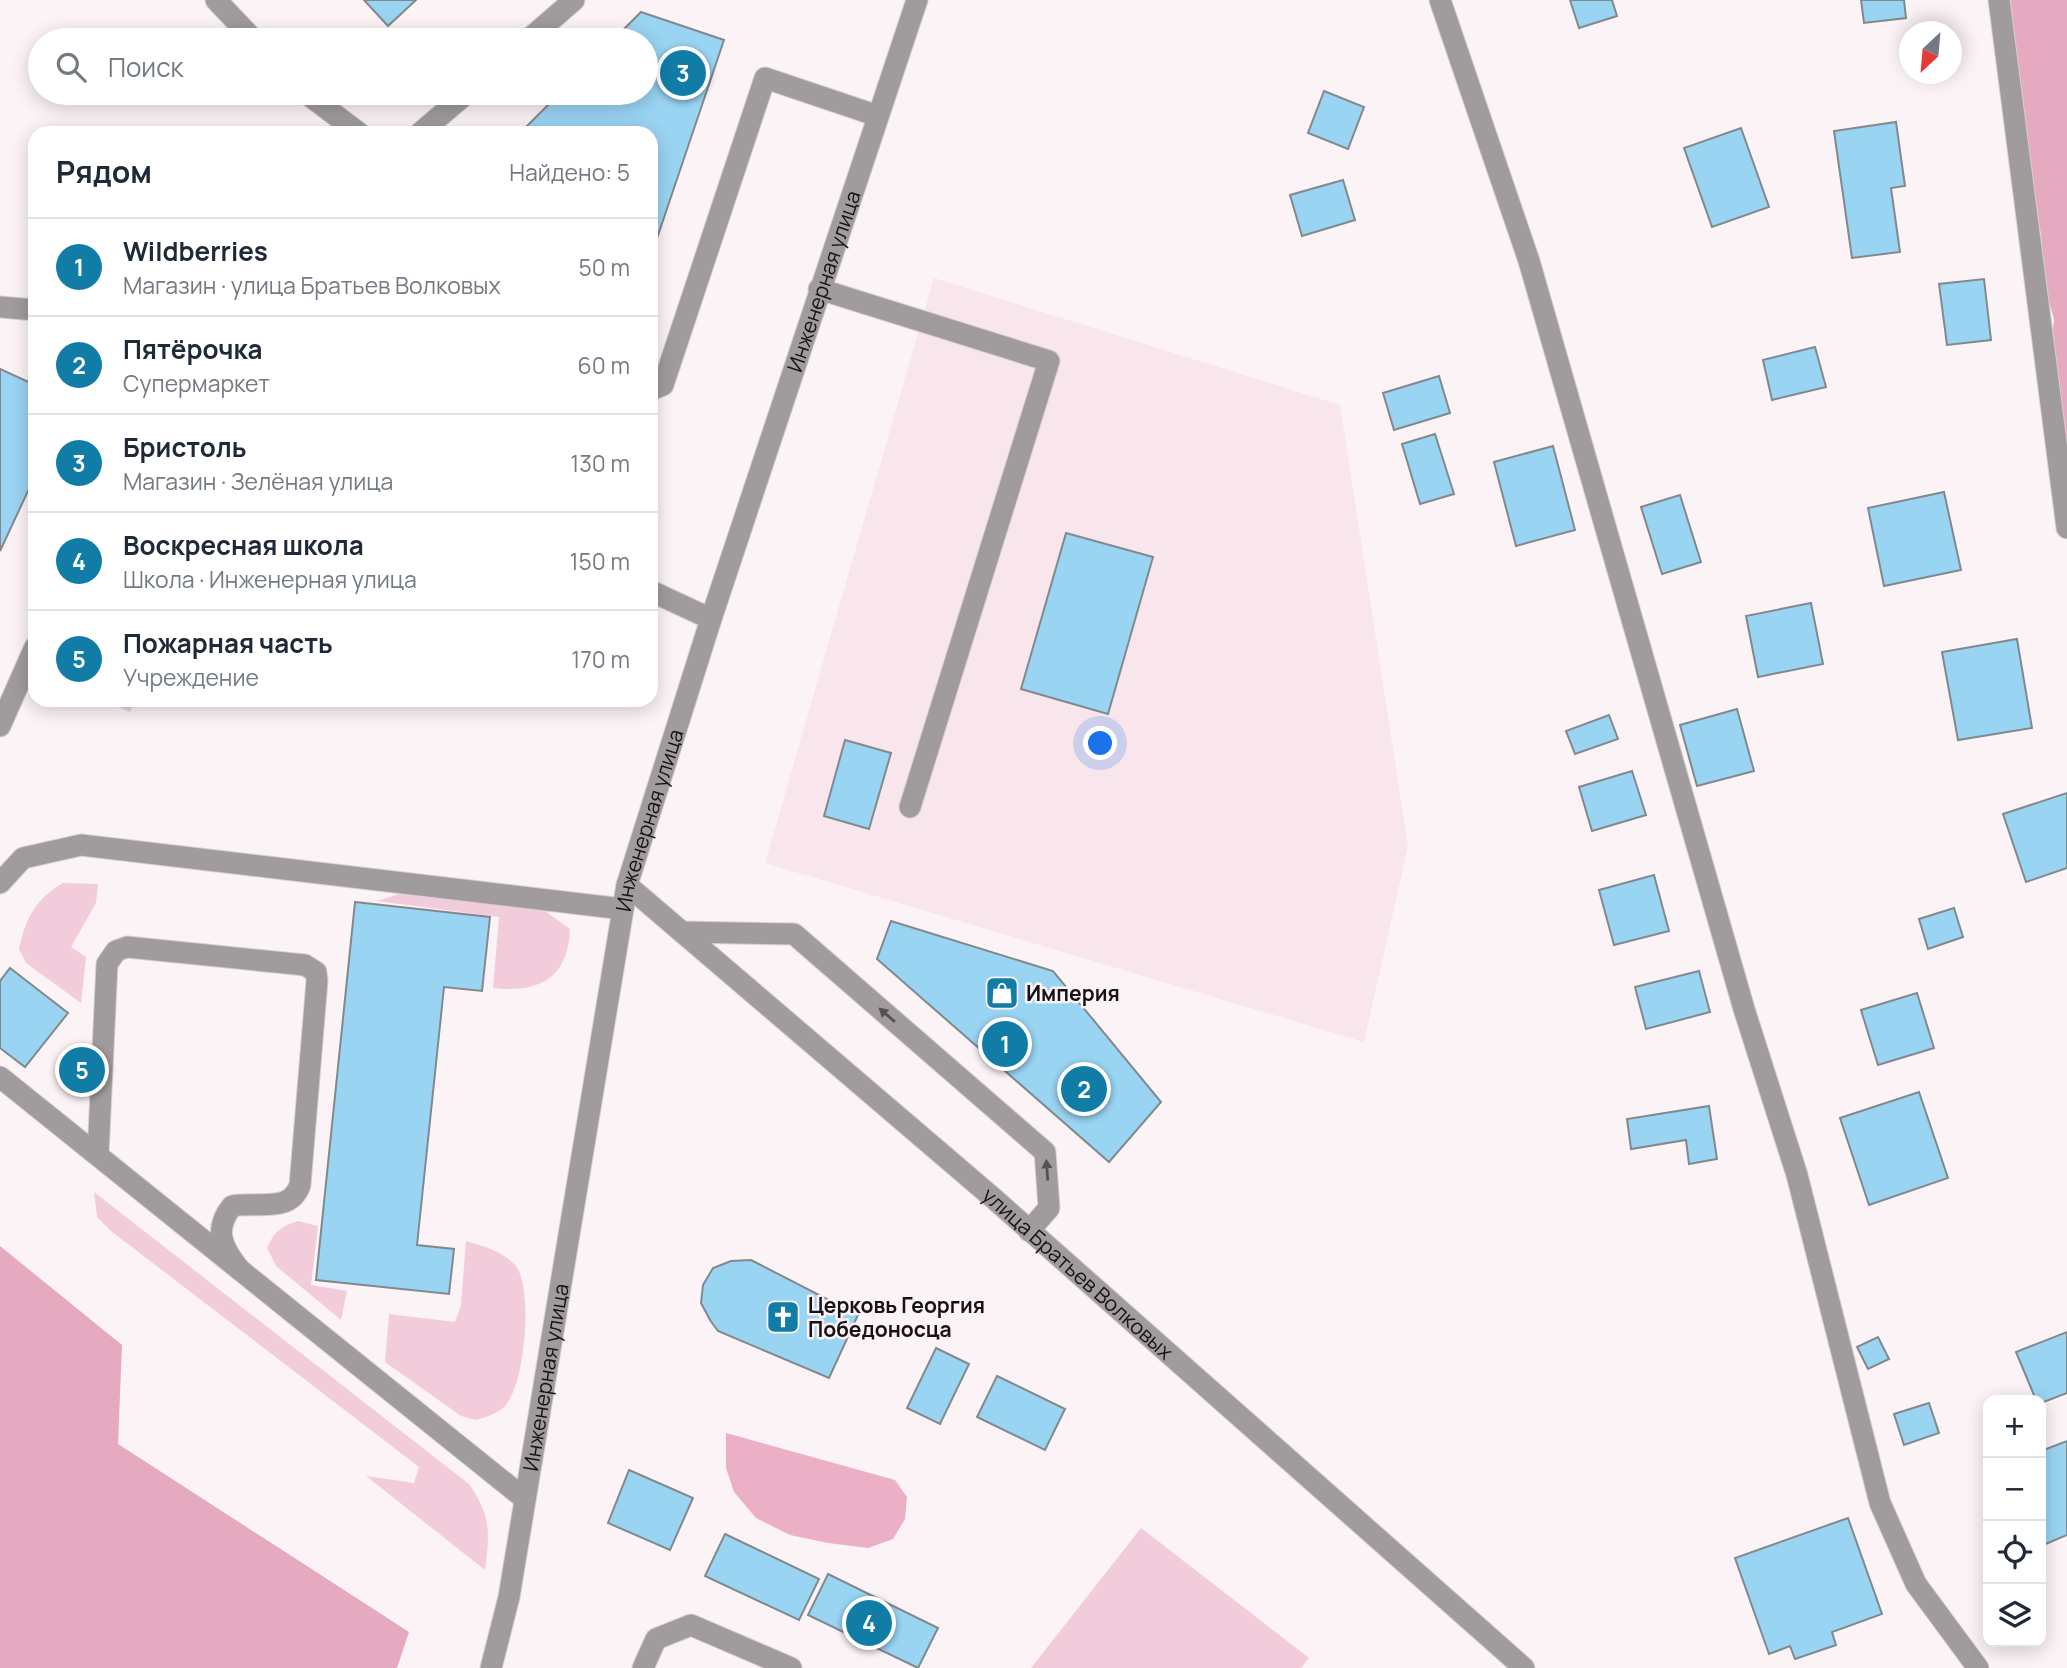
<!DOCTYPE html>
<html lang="ru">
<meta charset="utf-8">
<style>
:root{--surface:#fff;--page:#f6f6f7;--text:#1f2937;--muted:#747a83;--line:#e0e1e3;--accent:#117da7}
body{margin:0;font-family:Manrope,sans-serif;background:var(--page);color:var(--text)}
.controls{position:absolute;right:21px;bottom:21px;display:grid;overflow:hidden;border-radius:14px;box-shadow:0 4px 18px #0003}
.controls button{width:63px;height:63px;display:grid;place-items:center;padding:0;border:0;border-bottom:2px solid var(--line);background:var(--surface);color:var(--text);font:35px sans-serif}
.compass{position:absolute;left:1899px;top:21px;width:63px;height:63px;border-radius:50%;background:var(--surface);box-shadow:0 4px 18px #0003;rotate:206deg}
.you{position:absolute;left:1101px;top:744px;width:24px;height:24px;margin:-18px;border:5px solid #fff;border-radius:50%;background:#1a73e8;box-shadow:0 0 0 10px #1a73e833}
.badge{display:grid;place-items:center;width:46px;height:46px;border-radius:50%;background:var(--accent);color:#fff;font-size:23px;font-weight:700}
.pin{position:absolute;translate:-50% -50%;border:4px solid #fff;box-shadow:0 2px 7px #0006}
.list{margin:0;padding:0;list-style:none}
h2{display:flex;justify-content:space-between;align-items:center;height:91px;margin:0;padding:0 28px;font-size:30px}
h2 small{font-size:23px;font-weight:400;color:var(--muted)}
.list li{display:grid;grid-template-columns:46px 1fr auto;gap:21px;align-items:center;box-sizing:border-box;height:98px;padding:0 28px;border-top:2px solid var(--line)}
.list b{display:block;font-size:26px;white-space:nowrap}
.list p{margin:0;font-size:23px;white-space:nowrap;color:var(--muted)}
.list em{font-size:23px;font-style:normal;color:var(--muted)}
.icon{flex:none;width:38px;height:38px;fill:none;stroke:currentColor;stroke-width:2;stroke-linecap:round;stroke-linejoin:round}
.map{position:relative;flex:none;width:2067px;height:1668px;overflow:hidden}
.search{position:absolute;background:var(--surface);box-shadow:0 4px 18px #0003;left:28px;top:28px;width:630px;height:77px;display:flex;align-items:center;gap:18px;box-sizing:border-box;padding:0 24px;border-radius:38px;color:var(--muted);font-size:26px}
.panel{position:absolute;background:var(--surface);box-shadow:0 4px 18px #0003;left:28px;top:126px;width:630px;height:581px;border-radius:21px}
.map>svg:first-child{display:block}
.built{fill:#f8e6ec}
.green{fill:#f2ccda}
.forest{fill:#e5aac0}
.water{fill:#ebb0c6}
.building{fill:#99d4f3;stroke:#82898d;stroke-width:2}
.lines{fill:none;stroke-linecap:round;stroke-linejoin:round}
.minor-casing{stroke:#d7cfd2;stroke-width:23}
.minor{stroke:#a09c9e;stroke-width:21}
.oneway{fill:#545152}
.labels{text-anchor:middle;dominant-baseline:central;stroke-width:5;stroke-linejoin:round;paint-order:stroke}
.street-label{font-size:21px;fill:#161314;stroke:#fcf3f6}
.poi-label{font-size:21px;font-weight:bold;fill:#161314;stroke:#fcf3f6;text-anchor:start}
</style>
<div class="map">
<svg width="2067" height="1668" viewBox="0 0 2067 1668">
<rect width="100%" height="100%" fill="#fcf3f6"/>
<!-- built -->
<polygon class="built" points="934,278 1340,405 1408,846 1364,1042 765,863"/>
<!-- green -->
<g class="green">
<polygon points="103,700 135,700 130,712"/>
<path d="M63,883L98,884L96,903L71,947L86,957L81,1003L26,963L19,949C26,918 35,899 63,883Z"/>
<path d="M399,894L542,909L570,929C568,979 539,993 493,988L499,917L377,901Z"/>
<path d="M94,1192L469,1484C491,1515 490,1533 485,1570L366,1476L414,1483L419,1467L111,1231L97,1217Z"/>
<path d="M298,1221L318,1226L311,1285L347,1291L341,1320L276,1266L267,1248C274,1232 281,1226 298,1221Z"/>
<path d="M466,1241C483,1246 502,1251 515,1265C534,1287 525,1385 505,1406C497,1414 486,1417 476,1420L461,1416L385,1362L389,1314L455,1322L461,1305Z"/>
<polygon points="1141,1528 1309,1658 1301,1668 1031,1668"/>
</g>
<!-- forest -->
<g class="forest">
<polygon points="2010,0 2067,0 2067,500 2055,475 2066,429 2047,393 2054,319 2043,282 2041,233 2015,162 2015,119 1999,89 2011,52"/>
<polygon points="0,1246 122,1345 118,1444 409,1632 397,1668 0,1668"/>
</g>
<!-- water -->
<polygon class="water" points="726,1433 895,1480 907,1497 905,1519 893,1539 868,1548 828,1543 790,1535 756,1518 734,1492 726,1468"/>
<!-- building -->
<g class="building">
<polygon points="364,0 416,0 388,26"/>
<polygon points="1570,0 1612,0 1617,16 1579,28"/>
<polygon points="1861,0 1904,0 1906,18 1864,23"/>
<polygon points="641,12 724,40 651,256 651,133 520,133 560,93 646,93 646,40 613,40"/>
<polygon points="1324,91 1364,107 1348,149 1308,133"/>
<polygon points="1896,122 1905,186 1891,188 1900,252 1852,258 1834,131"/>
<polygon points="1741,128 1769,207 1712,227 1684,148"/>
<polygon points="1343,180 1355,220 1302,236 1290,195"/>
<polygon points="1984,279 1991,340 1947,345 1939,284"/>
<polygon points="1815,347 1826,387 1772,400 1763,360"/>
<polygon points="0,369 35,385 35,476 0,551"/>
<polygon points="1439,376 1450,413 1394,430 1383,393"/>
<polygon points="1435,434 1454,494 1420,504 1402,444"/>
<polygon points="1553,446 1575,530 1516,546 1494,462"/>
<polygon points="1944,492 1961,570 1884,586 1868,508"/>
<polygon points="1680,495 1701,562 1662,574 1641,507"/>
<polygon points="1066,533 1153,557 1108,714 1021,689"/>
<polygon points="1811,603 1823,664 1758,677 1746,616"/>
<polygon points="2017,639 2032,728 1958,740 1942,652"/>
<polygon points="1737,709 1754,771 1697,786 1680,725"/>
<polygon points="1609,715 1618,739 1575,754 1566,731"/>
<polygon points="845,740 891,753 869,829 824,816"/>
<polygon points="1632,771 1646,815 1592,831 1579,787"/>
<polygon points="2067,793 2067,868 2026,882 2003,814"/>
<polygon points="1654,875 1669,931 1614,945 1599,890"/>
<polygon points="355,902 490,917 482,991 444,987 417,1245 454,1249 449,1294 316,1280"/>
<polygon points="1954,908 1963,937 1928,949 1919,919"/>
<polygon points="891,921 1053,971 1161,1102 1109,1162 877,959"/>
<polygon points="10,968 68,1013 25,1067 0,1048 0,981"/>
<polygon points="1699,971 1710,1012 1646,1029 1635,987"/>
<polygon points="1917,993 1934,1048 1878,1065 1861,1010"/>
<polygon points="1919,1092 1948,1178 1869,1205 1840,1118"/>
<polygon points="1709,1106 1717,1159 1689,1164 1686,1140 1631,1149 1627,1119"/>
<polygon points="751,1260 858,1315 829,1378 718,1331 710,1320 701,1303 703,1285 713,1268 731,1261"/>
<polygon points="2067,1332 2067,1393 2041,1403 2041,1400 2036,1400 2016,1352"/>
<polygon points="1878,1337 1889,1359 1868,1369 1857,1347"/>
<polygon points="936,1348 969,1364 940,1424 907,1408"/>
<polygon points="997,1376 1065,1409 1045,1450 977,1417"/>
<polygon points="1929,1403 1939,1433 1904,1445 1894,1414"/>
<polygon points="2067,1441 2067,1535 2041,1546 2041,1451"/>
<polygon points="629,1470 693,1498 670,1550 608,1523"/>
<polygon points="1848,1518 1882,1614 1832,1632 1836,1645 1795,1659 1790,1646 1769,1654 1735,1558"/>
<polygon points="725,1534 819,1579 799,1620 705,1576"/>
<polygon points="828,1574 938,1628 918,1668 808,1615"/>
</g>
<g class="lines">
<defs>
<g id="minor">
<polyline points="216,0 254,40"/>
<polyline points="1440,0 1529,261 1744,1009 1797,1175 1880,1503 1916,1584 1978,1668"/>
<polyline points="1999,0 2067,528"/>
<polyline points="528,40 574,0"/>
<polyline points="306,93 359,133"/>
<polyline points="420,133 467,93"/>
<polyline points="819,289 1049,361 910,807"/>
<polyline points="0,307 35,310"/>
<polyline points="651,390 663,385 765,78 878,116"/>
<polyline points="651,591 711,619"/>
<polyline points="0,726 35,647"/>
<polyline points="0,883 23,858 81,845 623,909"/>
<path id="s1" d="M627,885L992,1197L1524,1668"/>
<polyline points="682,932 794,934 1045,1152 1049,1208 1029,1231"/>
<polyline points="0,1077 525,1499"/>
<path d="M98,1155L107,964L116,951L127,947L305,965L316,972L317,981L300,1185C290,1214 257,1201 232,1206C213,1230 222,1248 240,1270"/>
<path id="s2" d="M491,1668L509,1597L627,885L711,619L917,0"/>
<polyline points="643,1668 656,1639 691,1625 791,1668"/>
</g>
</defs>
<!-- minor casing -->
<use href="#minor" class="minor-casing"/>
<!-- minor -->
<use href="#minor" class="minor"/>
</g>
<!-- one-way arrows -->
<defs><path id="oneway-solid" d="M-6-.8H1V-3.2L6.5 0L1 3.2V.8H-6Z" transform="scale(1.75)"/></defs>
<g class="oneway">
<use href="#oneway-solid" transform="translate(887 1015) rotate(-139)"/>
<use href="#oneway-solid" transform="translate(1047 1170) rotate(-94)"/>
</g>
<!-- icons -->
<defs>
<symbol id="shop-square" viewBox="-11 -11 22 22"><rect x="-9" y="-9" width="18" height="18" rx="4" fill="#117da7" stroke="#fcf3f6"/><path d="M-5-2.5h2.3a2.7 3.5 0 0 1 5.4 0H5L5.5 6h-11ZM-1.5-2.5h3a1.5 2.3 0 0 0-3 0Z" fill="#fff"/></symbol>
<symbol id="church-square" viewBox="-11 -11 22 22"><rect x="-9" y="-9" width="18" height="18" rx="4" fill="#117da7" stroke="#fcf3f6"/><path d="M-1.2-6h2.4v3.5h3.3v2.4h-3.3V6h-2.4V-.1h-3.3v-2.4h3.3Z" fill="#fff"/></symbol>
</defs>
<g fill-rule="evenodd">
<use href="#shop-square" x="983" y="974" width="38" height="38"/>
<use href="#church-square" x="764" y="1298" width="38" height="38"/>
</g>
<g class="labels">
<!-- street labels -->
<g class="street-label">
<text stroke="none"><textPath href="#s2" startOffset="1430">Инженерная улица</textPath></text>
<text stroke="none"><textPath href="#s2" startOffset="863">Инженерная улица</textPath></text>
<text stroke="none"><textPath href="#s1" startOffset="595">улица Братьев Волковых</textPath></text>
<text stroke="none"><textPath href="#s2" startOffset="296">Инженерная улица</textPath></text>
</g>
<!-- poi labels -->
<g class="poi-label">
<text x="1026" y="993">Империя</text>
<text x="808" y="1305">Церковь Георгия<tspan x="808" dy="24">Победоносца</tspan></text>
</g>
</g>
</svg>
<div class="controls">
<button>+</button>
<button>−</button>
<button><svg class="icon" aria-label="locate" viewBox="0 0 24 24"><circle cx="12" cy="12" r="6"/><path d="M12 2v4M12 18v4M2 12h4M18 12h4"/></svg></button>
<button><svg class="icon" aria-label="layers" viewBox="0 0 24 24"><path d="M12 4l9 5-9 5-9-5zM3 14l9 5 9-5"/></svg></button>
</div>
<svg class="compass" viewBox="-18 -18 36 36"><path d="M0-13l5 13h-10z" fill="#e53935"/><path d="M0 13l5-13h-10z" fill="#747a83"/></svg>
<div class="you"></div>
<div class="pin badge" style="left:1005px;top:1044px">1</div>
<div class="pin badge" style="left:1084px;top:1089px">2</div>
<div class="pin badge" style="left:683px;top:73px">3</div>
<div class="pin badge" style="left:869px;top:1623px">4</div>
<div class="pin badge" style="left:82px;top:1070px">5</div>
<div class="search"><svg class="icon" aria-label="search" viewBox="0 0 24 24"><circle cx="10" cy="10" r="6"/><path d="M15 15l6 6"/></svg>Поиск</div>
<section class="panel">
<h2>Рядом<small>Найдено: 5</small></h2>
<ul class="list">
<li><span class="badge">1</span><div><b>Wildberries</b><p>Магазин · улица Братьев Волковых</p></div><em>50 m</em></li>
<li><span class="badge">2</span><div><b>Пятёрочка</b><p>Супермаркет</p></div><em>60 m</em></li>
<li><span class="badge">3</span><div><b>Бристоль</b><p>Магазин · Зелёная улица</p></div><em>130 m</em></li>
<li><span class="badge">4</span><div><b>Воскресная школа</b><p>Школа · Инженерная улица</p></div><em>150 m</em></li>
<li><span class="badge">5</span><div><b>Пожарная часть</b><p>Учреждение</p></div><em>170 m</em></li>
</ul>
</section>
</div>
